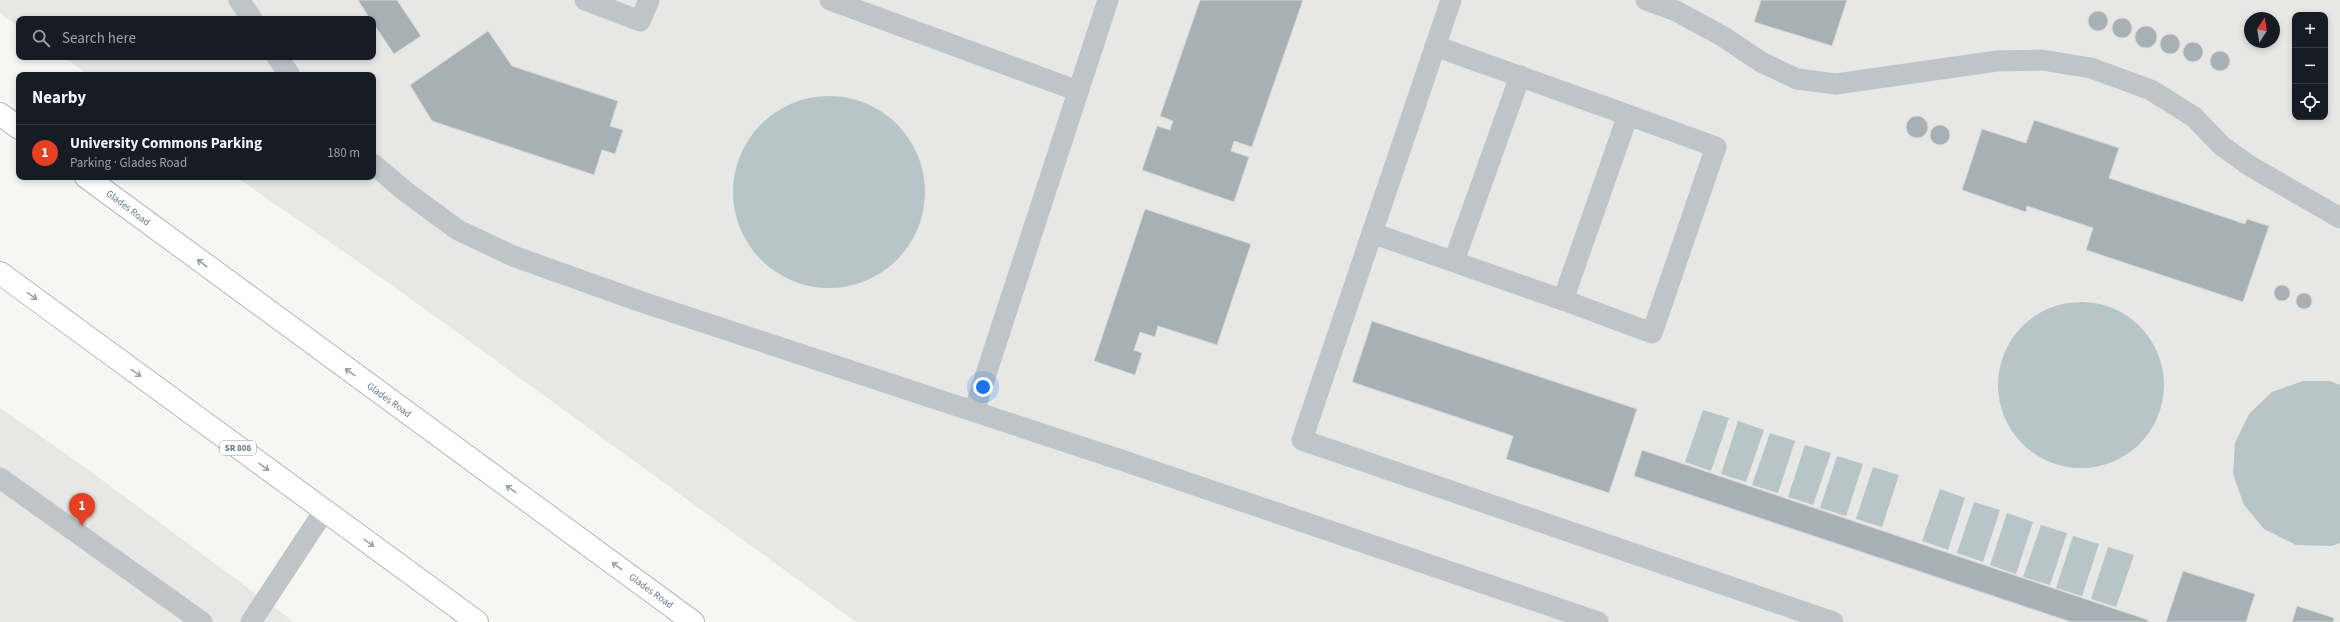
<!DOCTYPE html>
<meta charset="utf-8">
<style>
:root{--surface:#171b24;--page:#242831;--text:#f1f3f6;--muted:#9ea1a6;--line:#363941;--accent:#e64022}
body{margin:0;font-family:"Source Sans 3",sans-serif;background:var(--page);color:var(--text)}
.controls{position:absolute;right:12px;top:12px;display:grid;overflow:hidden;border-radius:8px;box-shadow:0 2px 6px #0003}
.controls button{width:36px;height:36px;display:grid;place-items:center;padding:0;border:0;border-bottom:1px solid var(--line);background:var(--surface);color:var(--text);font:20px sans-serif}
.compass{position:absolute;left:2244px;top:12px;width:36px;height:36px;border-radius:50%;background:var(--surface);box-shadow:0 2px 6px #0003;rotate:12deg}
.you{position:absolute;left:983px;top:387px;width:14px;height:14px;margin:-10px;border:3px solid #fff;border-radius:50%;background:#1a73e8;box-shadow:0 0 0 6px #1a73e833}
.badge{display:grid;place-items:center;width:26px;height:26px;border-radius:50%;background:var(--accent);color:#fff;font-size:13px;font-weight:700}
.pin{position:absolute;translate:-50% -33px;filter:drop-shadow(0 1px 2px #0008)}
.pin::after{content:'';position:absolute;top:21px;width:14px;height:12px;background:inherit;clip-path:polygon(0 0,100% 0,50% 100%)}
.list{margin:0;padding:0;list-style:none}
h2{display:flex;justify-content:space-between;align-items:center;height:52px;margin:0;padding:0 16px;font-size:17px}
h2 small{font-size:13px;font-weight:400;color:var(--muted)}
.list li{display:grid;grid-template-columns:26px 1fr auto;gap:12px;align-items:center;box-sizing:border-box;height:56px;padding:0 16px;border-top:1px solid var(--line)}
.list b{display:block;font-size:15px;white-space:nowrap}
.list p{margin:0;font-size:13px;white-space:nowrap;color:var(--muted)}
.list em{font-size:13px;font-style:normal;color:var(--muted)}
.icon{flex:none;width:22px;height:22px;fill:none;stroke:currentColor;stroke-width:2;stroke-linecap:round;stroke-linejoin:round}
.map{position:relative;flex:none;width:2340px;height:622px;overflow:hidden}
.search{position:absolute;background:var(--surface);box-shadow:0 2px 6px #0003;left:16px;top:16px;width:360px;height:44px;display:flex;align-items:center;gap:10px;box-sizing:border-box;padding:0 14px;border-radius:8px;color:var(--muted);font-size:15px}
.panel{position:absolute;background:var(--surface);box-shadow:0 2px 6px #0003;left:16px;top:72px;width:360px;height:108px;border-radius:8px}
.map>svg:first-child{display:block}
.built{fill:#e7e7e6;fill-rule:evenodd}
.water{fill:#b7c5c8}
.building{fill:#a7b1b5;stroke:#d7d7d5}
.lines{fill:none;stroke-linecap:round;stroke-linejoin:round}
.primary-casing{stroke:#b2b8bb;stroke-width:24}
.lane{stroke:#bec4c7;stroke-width:21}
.primary{stroke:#fff;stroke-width:22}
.oneway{stroke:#92a1a9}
.labels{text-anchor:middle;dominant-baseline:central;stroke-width:4;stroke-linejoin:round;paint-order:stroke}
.shield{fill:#fff;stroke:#92a1a9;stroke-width:1}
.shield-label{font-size:9px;font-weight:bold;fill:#647984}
.street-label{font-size:10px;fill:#647984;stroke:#fff}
</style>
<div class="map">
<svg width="2340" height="622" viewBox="0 0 2340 622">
<rect width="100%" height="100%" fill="#f6f6f2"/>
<!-- built -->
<g class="built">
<path d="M0,0H2340V622H856L389,283L236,177H373V75H89L63,57H373V19H19V27L0,13ZM2295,15H2325V117H2295ZM2250,18H2274V42H2250Z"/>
<polygon points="0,408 83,466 294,622 0,622"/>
</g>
<!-- water -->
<g class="water">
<circle cx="829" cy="192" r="96"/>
<circle cx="2081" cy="385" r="83"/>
<polygon points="2303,381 2330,381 2340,385 2340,543 2332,546 2296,545 2264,529 2244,505 2233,474 2235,443 2249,414 2272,392"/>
<polygon points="1703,410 1729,418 1711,471 1685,462"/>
<polygon points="1738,421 1764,430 1746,482 1721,474"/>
<polygon points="1770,433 1795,441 1778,493 1752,485"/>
<polygon points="1805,445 1831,453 1813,505 1788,497"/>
<polygon points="1837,456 1863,464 1846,516 1820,508"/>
<polygon points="1873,467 1899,475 1882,527 1856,519"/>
<polygon points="1940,489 1965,498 1948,550 1922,541"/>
<polygon points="1974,502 2000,510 1983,562 1957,553"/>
<polygon points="2007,513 2033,522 2016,574 1990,565"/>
<polygon points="2041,525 2067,533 2050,585 2023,577"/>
<polygon points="2073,536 2099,544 2082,596 2056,588"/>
<polygon points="2108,547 2134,555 2116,607 2091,599"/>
</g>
<!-- building -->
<g class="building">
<polygon points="358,0 397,0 421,36 394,54 373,23 373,19 370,19"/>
<polygon points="1200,0 1303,0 1252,147 1234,141 1231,151 1249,157 1234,202 1142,170 1157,126 1170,130 1173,121 1160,116"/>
<polygon points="1761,0 1847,0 1832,46 1754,22"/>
<circle cx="2098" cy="21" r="10"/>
<circle cx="2122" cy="28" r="10"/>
<circle cx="2146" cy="37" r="11"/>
<polygon points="488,31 512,66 618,101 610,126 623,130 615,154 602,150 594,175 432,121 410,85"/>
<circle cx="2170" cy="44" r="10"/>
<circle cx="2193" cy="52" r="10"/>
<circle cx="2220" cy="61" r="10"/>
<circle cx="1917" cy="127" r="11"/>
<polygon points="2034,120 2119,148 2109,178 2245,224 2247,219 2269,226 2243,302 2086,250 2093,228 2027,206 2026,212 1962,190 1982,129 2026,143"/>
<circle cx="1940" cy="135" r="10"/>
<polygon points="1145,209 1251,244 1217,345 1158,326 1155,337 1140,332 1134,350 1142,353 1135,375 1094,361"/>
<circle cx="2282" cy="293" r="8"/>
<circle cx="2304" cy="301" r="8"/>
<polygon points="1372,321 1637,409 1609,493 1506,459 1513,436 1352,382"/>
<polygon points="1642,450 2148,620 2148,622 2071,622 1634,476"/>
<polygon points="2183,571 2255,594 2246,622 2166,622"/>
<polygon points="2297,606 2334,618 2333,622 2292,622"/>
</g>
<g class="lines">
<defs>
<g id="primary">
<polyline points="0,114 19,128"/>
<polyline points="86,177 693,622"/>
<polyline points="0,273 477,622"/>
</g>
</defs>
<!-- primary casing -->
<use href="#primary" class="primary-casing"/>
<!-- lane -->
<g class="lane">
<polyline points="239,0 252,19"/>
<polyline points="585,0 640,21 649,0"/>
<polyline points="830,0 1078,91"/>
<polyline points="1451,0 1302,440 1833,622"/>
<polyline points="1646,0 1676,11 1724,37 1761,62 1797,79 1836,84 1997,61 2042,60 2091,68 2151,90 2194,117 2222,146 2250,166 2340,218"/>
<polyline points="277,57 290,75"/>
<polyline points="373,164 406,192 458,230 513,256 639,301 1124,461 1598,622"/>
<polyline points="1372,233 1563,300 1628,115 1435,46"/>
<polyline points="1454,261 1520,76"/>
<polyline points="1563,300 1652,333 1716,147 1628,115"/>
<polyline points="974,411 1108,0"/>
<polyline points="0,478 202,622"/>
<polyline points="251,622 324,511"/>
</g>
<!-- primary -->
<use href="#primary" class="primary"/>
</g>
<!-- one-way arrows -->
<defs><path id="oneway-shaft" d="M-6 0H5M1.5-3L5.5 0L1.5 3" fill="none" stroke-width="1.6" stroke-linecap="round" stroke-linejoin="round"/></defs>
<g class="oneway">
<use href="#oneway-shaft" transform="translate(202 263) rotate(-143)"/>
<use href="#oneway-shaft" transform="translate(32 296) rotate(36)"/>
<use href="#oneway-shaft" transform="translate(350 372) rotate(-144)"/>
<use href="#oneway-shaft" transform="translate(136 373) rotate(36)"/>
<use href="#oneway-shaft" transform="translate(264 467) rotate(36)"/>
<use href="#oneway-shaft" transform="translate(511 489) rotate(-144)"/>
<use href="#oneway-shaft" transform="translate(369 543) rotate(36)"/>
<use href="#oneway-shaft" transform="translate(617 566) rotate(-144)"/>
</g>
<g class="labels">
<!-- shield labels -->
<rect class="shield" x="220" y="441" width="36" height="14" rx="3"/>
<g class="shield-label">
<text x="238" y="448">SR 808</text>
</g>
<!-- street labels -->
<g class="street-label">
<text transform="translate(128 208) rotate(37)">Glades Road</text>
<text transform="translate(389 400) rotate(36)">Glades Road</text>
<text transform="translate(651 591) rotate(36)">Glades Road</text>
</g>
</g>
</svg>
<div class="controls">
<button>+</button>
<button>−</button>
<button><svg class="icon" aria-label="locate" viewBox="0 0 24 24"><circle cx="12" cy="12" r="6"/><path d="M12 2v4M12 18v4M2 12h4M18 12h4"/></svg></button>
</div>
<svg class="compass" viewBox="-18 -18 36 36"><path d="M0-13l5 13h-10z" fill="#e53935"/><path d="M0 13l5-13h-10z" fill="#9ea1a6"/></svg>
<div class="you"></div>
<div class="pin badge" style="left:82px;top:526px">1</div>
<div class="search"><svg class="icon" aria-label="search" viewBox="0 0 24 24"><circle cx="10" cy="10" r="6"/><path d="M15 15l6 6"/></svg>Search here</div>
<section class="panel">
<h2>Nearby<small></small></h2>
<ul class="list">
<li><span class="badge">1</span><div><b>University Commons Parking</b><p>Parking · Glades Road</p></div><em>180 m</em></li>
</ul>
</section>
</div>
